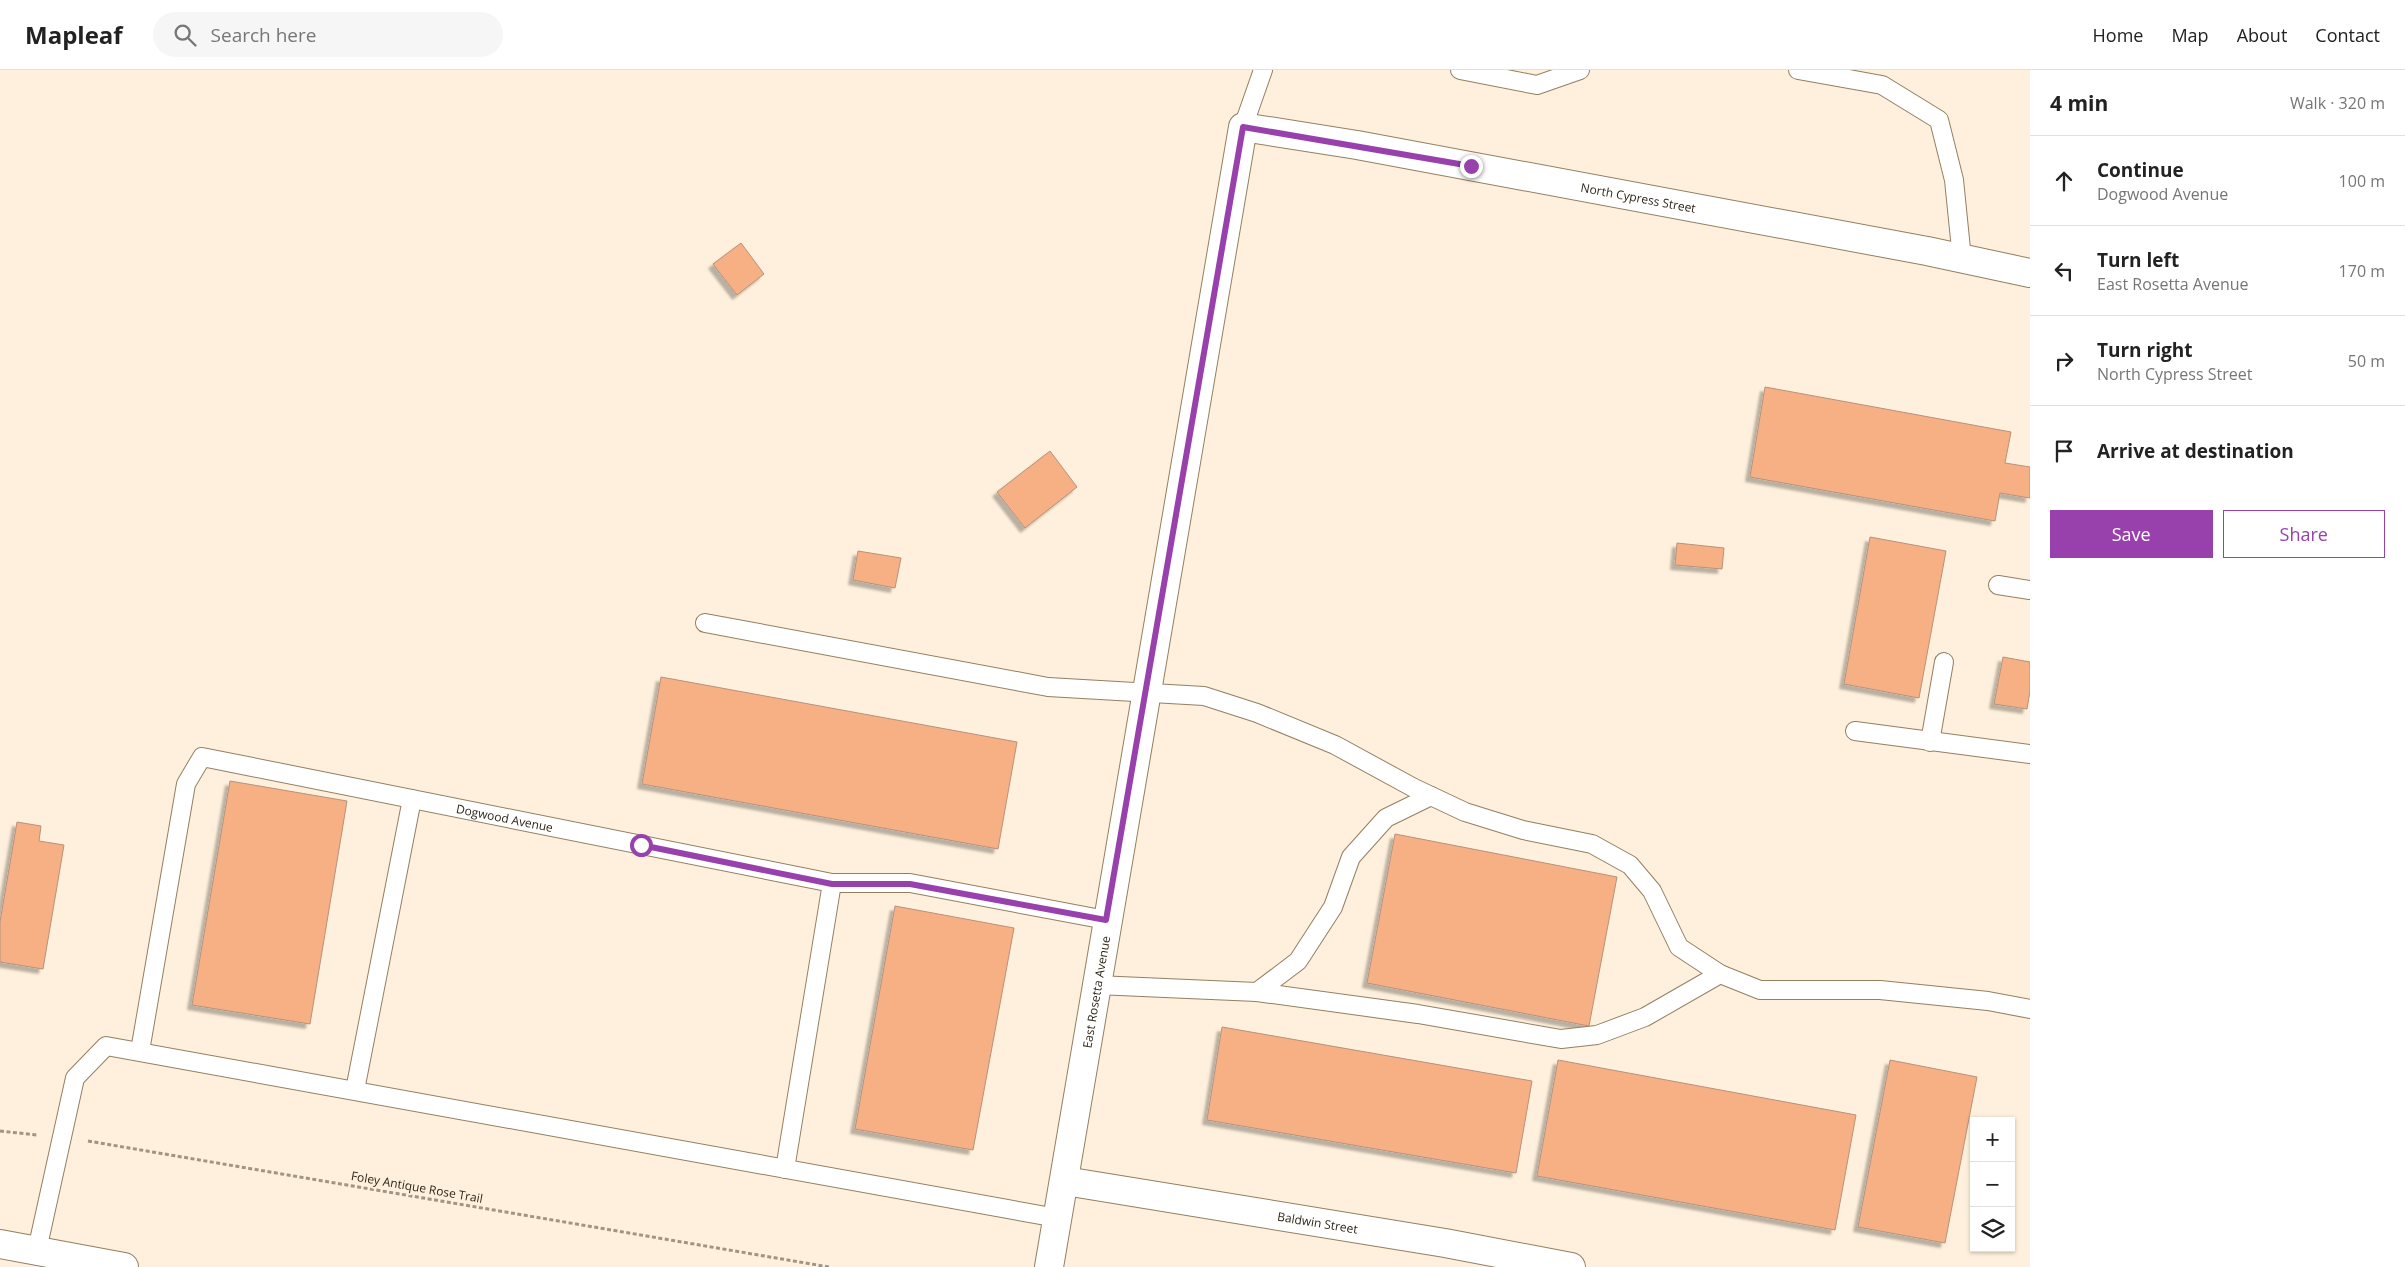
<!DOCTYPE html>
<meta charset="utf-8">
<style>
:root{--surface:#fff;--page:#f6f6f6;--text:#222;--muted:#767676;--line:#e0e0e0;--accent:#9841ad}
body{margin:0;font-family:"Open Sans",sans-serif;background:var(--page);color:var(--text)}
.controls{position:absolute;right:15px;bottom:15px;display:grid;overflow:hidden;border-radius:0px;box-shadow:0 1px 4px #0004}
.controls button{width:45px;height:45px;display:grid;place-items:center;padding:0;border:0;border-bottom:1px solid var(--line);background:var(--surface);color:var(--text);font:25px sans-serif}
.stop{position:absolute;width:15px;height:15px;margin:-11px;border:4px solid #9841ad;border-radius:50%;background:#fff}
.stop.end{background:#9841ad;border-color:#fff;box-shadow:0 1px 5px #0008}
.list{margin:0;padding:0;list-style:none}
h2{display:flex;justify-content:space-between;align-items:center;height:65px;margin:0;padding:0 20px;font-size:21px}
h2 small{font-size:16px;font-weight:400;color:var(--muted)}
.list li{display:grid;grid-template-columns:32px 1fr auto;gap:15px;align-items:center;box-sizing:border-box;height:90px;padding:0 20px;border-top:1px solid var(--line)}
.list b{display:block;font-size:19px;white-space:nowrap}
.list p{margin:0;font-size:16px;white-space:nowrap;color:var(--muted)}
.list em{font-size:16px;font-style:normal;color:var(--muted)}
.actions{display:flex;gap:10px;padding:15px 20px}
.actions a{flex:1;padding:11px 0;border:1px solid var(--accent);border-radius:0px;text-align:center;font-size:18px;color:var(--accent)}
.actions .main{background:var(--accent);color:#fff}
.icon{flex:none;width:28px;height:28px;fill:none;stroke:currentColor;stroke-width:2;stroke-linecap:round;stroke-linejoin:round}
.map{position:relative;flex:none;width:2030px;height:1197px;overflow:hidden}
header{display:flex;align-items:center;gap:30px;box-sizing:border-box;height:70px;padding:0 25px;background:var(--surface);border-bottom:1px solid var(--line)}
header strong{font-size:24px}
nav{display:flex;gap:28px;margin-inline-start:auto;font-size:18px}
.search{width:350px;height:45px;background:var(--page);display:flex;align-items:center;gap:12px;box-sizing:border-box;padding:0 18px;border-radius:28px;color:var(--muted);font-size:19px}
main{display:flex}
aside{flex:1;background:var(--surface)}
.map>svg:first-child{display:block}
.building{fill:#f7b084;stroke:#b4927e;filter:url(#shadow)}
.lines{fill:none;stroke-linecap:round;stroke-linejoin:round}
.lane-casing{stroke:#947f61;stroke-width:20}
.street-casing{stroke:#947f61;stroke-width:30}
.primary-casing{stroke:#947f61;stroke-width:30}
.path{stroke:#a09484;stroke-width:3;stroke-dasharray:4 2.5;stroke-linecap:butt}
.lane{stroke:#fff;stroke-width:18}
.street{stroke:#fff;stroke-width:28}
.primary{stroke:#fff;stroke-width:28}
.route{stroke:#9841ad;stroke-width:6}
.labels{text-anchor:middle;dominant-baseline:central;stroke-width:4;stroke-linejoin:round;paint-order:stroke}
.street-label{font-size:12px;fill:#2f261a;stroke:#fef0dc}
</style>
<header>
<strong>Mapleaf</strong>
<div class="search"><svg class="icon" aria-label="search" viewBox="0 0 24 24"><circle cx="10" cy="10" r="6"/><path d="M15 15l6 6"/></svg>Search here</div>
<nav><a>Home</a><a>Map</a><a>About</a><a>Contact</a></nav>
</header>
<main>
<div class="map">
<svg width="2030" height="1197" viewBox="0 0 2030 1197">
<defs>
<filter id="shadow"><feDropShadow dx="-4.5" dy="4.5" stdDeviation="1" flood-color="#0004"/></filter>
</defs>
<rect width="100%" height="100%" fill="#fef0dc"/>
<!-- building -->
<g class="building">
<polygon points="741,173 764,204 737,225 713,194"/>
<polygon points="1765,317 2011,362 2005,393 2030,397 2030,428 2000,423 1995,451 1750,407"/>
<polygon points="1050,381 1077,417 1025,458 997,422"/>
<polygon points="1870,467 1946,481 1919,628 1844,614"/>
<polygon points="1677,473 1724,478 1722,499 1675,495"/>
<polygon points="858,481 901,488 895,518 853,510"/>
<polygon points="2003,587 2030,592 2030,621 2027,639 1994,634"/>
<polygon points="661,607 1017,672 998,779 642,714"/>
<polygon points="230,711 347,731 310,954 192,935"/>
<polygon points="17,752 41,756 39,771 64,775 43,899 0,892 0,852"/>
<polygon points="1395,764 1617,807 1589,956 1367,913"/>
<polygon points="895,836 1014,858 973,1080 855,1059"/>
<polygon points="1222,957 1532,1011 1516,1103 1207,1050"/>
<polygon points="1558,990 1856,1045 1835,1160 1537,1106"/>
<polygon points="1890,990 1977,1007 1945,1173 1858,1157"/>
</g>
<g class="lines">
<defs>
<g id="lane">
<polyline points="1460,0 1537,15 1580,0"/>
<polyline points="1798,0 1882,15 1939,50 1954,110 1962,189"/>
<polyline points="1243,57 1263,0"/>
<polyline points="1998,515 2030,520"/>
<polyline points="705,553 1048,617 1204,626 1257,643 1335,675 1414,718 1465,742 1523,760 1592,774 1630,795 1652,821 1679,877 1720,904 1760,920 1880,920 1988,931 2030,939"/>
<polyline points="1855,661 2030,684"/>
<polyline points="1930,672 1944,592"/>
<polyline points="1096,915 1257,922 1418,944 1561,969 1597,965 1645,947 1720,904"/>
<polyline points="1257,922 1298,891 1333,837 1351,787 1386,748 1431,726"/>
<path id="s1" d="M140,981L186,714L202,687L832,813H910L1106,850"/>
<polyline points="355,1020 412,729"/>
<polyline points="785,1099 832,813"/>
<polyline points="45,1187 37,1180 75,1008 106,976 1057,1148"/>
</g>
<g id="street">
<path id="s2" d="M1065,1111L1445,1173L1571,1197"/>
<path id="s3" d="M1049,1197L1243,57L1357,75L1927,181L2030,203"/>
</g>
<polyline id="primary" points="0,1174 124,1197"/>
</defs>
<!-- lane casing -->
<use href="#lane" class="lane-casing"/>
<!-- street casing -->
<use href="#street" class="street-casing"/>
<!-- primary casing -->
<use href="#primary" class="primary-casing"/>
<!-- path -->
<g class="path">
<polyline points="0,1061 37,1065"/>
<polyline points="88,1071 829,1197"/>
</g>
<!-- lane -->
<use href="#lane" class="lane"/>
<!-- street -->
<use href="#street" class="street"/>
<!-- primary -->
<use href="#primary" class="primary"/>
</g>
<g class="lines">
<!-- route -->
<polyline class="route" points="641,775 832,814 910,814 1106,850 1243,57 1471,96"/>
</g>
<g class="labels">
<!-- street labels -->
<g class="street-label">
<text stroke="none"><textPath href="#s3" startOffset="1558">North Cypress Street</textPath></text>
<text stroke="none"><textPath href="#s1" startOffset="611">Dogwood Avenue</textPath></text>
<text stroke="none"><textPath href="#s3" startOffset="279">East Rosetta Avenue</textPath></text>
<text transform="translate(417 1117) rotate(10)">Foley Antique Rose Trail</text>
<text stroke="none"><textPath href="#s2" startOffset="256">Baldwin Street</textPath></text>
</g>
</g>
</svg>
<div class="controls">
<button>+</button>
<button>−</button>
<button><svg class="icon" aria-label="layers" viewBox="0 0 24 24"><path d="M12 4l9 5-9 5-9-5zM3 14l9 5 9-5"/></svg></button>
</div>
<div class="stop" style="left:641px;top:775px"></div>
<div class="stop end" style="left:1471px;top:96px"></div>
</div>
<aside>
<h2>4 min<small>Walk · 320 m</small></h2>
<ul class="list">
<li><svg class="icon" aria-label="ahead" viewBox="0 0 24 24"><path d="M12 20V5M6 11l6-6 6 6"/></svg><div><b>Continue</b><p>Dogwood Avenue</p></div><em>100 m</em></li>
<li><svg class="icon" aria-label="left" viewBox="0 0 24 24"><path d="M17 20v-9H6M10 6l-5 5 5 5"/></svg><div><b>Turn left</b><p>East Rosetta Avenue</p></div><em>170 m</em></li>
<li><svg class="icon" aria-label="right" viewBox="0 0 24 24"><path d="M7 20v-9h11M14 6l5 5-5 5"/></svg><div><b>Turn right</b><p>North Cypress Street</p></div><em>50 m</em></li>
<li><svg class="icon" aria-label="arrive" viewBox="0 0 24 24"><path d="M6 21V4h12l-3 4 3 4H6"/></svg><div><b>Arrive at destination</b></div></li>
</ul>
<div class="actions"><a class="main">Save</a><a>Share</a></div>
</aside>
</main>
